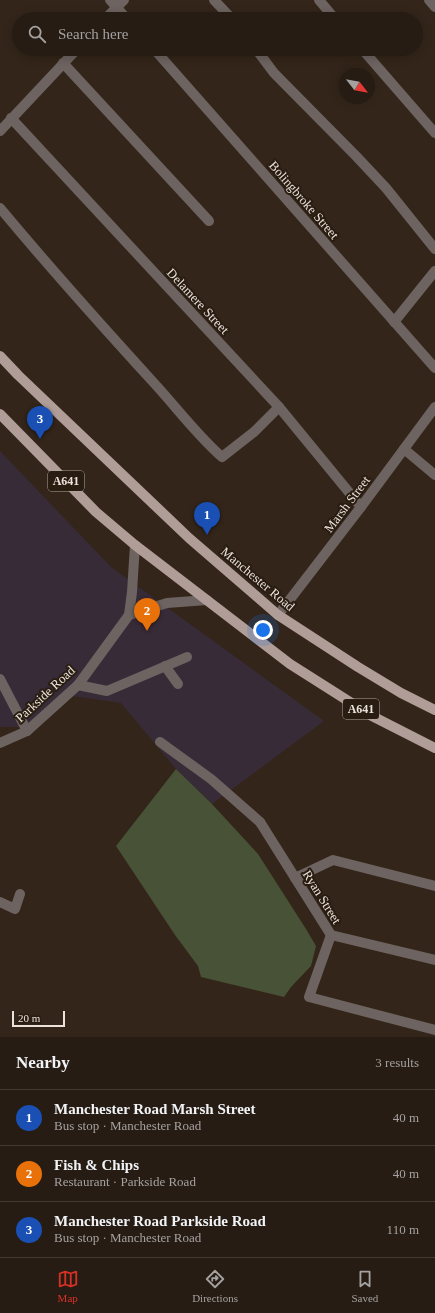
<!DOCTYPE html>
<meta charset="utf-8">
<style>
:root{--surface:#261c13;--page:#2e251c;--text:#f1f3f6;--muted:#a4a1a0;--line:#423a33;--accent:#d93025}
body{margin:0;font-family:"Times New Roman",serif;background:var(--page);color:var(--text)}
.compass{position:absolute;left:339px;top:68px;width:36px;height:36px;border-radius:50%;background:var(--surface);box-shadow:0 2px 10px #0003;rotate:121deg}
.scale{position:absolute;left:12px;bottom:10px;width:53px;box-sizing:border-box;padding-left:4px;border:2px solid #ebe2db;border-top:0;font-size:11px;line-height:14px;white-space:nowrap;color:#ebe2db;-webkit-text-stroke:3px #291c10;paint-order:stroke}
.you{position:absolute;left:263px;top:630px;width:14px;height:14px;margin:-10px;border:3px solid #fff;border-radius:50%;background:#1a73e8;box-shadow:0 0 0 6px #1a73e833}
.badge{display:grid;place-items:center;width:26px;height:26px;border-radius:50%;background:var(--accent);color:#fff;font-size:13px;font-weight:700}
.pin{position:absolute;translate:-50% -33px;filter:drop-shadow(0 1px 2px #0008)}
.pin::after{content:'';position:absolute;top:21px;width:14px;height:12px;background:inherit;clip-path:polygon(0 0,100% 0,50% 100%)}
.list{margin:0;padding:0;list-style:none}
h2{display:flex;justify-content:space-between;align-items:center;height:52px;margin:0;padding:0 16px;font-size:17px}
h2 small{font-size:13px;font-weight:400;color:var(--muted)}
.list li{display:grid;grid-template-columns:26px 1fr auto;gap:12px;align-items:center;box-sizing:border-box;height:56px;padding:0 16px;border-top:1px solid var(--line)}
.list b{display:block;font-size:15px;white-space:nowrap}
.list p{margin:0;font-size:13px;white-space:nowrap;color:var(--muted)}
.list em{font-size:13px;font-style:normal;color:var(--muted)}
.icon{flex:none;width:22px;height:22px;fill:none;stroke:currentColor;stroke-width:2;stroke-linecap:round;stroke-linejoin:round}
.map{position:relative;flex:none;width:435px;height:1037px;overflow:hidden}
.search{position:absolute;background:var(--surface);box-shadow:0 2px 10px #0003;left:12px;right:12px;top:12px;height:44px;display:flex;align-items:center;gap:10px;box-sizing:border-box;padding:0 14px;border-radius:22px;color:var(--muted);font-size:15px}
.sheet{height:220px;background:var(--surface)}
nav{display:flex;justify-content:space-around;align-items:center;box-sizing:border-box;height:56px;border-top:1px solid var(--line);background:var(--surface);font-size:11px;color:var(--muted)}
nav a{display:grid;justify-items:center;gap:2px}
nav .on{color:var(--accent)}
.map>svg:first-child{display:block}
.commercial{fill:#382b38}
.green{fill:#475236}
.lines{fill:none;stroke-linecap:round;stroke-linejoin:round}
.lane{stroke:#6d6360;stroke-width:10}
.street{stroke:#6d6360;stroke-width:10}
.primary{stroke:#b19d97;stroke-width:10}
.labels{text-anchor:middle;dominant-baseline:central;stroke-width:4;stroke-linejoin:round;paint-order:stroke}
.shield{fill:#291c10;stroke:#b1a79e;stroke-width:1}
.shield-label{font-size:12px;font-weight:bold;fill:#ebe2db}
.street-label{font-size:13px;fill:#ebe2db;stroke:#291c10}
</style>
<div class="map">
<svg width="435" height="1037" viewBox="0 0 435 1037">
<rect width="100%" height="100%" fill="#332519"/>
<!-- commercial -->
<polygon class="commercial" points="0,451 111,567 324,721 212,804 176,769 121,703 72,696 37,727 0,727"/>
<!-- green -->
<polygon class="green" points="176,769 212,804 258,854 306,929 316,946 311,966 291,987 284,997 201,977 198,966 175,935 116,846"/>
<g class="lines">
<!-- lane -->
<g class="lane">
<polyline points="214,0 232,19"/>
<polyline points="429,0 435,7"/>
<polyline points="256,49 274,73 356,156 386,188 435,249"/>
<polyline points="63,63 209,221"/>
<path d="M0,208C50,268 102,326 154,383C177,408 197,435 222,457L254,432L279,407"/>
<polyline points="394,322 435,271"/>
<polyline points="404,449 435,475"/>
<polyline points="160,742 211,779 260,822"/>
<polyline points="295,878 333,860 435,886"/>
<polyline points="0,902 15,909 20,894"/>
<polyline points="331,935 309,997 435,1030"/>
</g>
<!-- street -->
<g class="street">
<polyline points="110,0 127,19"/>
<polyline points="319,0 335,19"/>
<polyline points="105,19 124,0"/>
<polyline points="154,49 435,368"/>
<polyline points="362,49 435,133"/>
<polyline points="11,118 279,407 361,507"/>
<polyline points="0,131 77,49"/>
<polyline points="129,615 167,603 207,600"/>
<polyline points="278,615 361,507 435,407"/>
<polyline points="165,666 178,684"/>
<polyline points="0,679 27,731"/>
<polyline points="78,685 107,691 187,657"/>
<polyline points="0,743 27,731 78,685 129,615 132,592 135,545"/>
<polyline points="260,822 331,935 435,960"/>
</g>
<!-- primary -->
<g class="primary">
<polyline points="0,356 18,375 189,538 278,615 358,667 401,693 435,710"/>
<polyline points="0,414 96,512 135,545 290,664 372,716 435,748"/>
</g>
</g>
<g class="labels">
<!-- shield labels -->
<g class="shield">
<rect x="48" y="471" width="36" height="20" rx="3"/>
<rect x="343" y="699" width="36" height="20" rx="3"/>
</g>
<g class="shield-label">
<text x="66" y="481">A641</text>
<text x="361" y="709">A641</text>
</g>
<!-- street labels -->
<g class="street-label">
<text transform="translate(304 200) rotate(49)">Bolingbroke Street</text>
<text transform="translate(198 301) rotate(47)">Delamere Street</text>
<text transform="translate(347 504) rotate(-53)">Marsh Street</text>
<text transform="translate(258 579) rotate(40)">Manchester Road</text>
<text transform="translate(45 694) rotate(-43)">Parkside Road</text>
<text transform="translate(322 897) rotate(58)">Ryan Street</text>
</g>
</g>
</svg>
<svg class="compass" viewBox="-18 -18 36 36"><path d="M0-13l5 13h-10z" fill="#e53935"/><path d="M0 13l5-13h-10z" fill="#a4a1a0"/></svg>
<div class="scale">20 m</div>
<div class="you"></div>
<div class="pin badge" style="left:207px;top:535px;background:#1a4fb4">1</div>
<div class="pin badge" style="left:147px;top:631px;background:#e8710a">2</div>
<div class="pin badge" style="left:40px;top:439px;background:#1a4fb4">3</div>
<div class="search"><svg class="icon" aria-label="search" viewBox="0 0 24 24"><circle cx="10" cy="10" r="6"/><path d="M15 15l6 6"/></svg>Search here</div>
</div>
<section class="sheet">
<h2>Nearby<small>3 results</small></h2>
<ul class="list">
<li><span class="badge" style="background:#1a4fb4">1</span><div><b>Manchester Road Marsh Street</b><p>Bus stop · Manchester Road</p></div><em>40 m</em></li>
<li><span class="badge" style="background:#e8710a">2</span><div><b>Fish &amp; Chips</b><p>Restaurant · Parkside Road</p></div><em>40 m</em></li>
<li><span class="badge" style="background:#1a4fb4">3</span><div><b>Manchester Road Parkside Road</b><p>Bus stop · Manchester Road</p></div><em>110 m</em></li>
</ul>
</section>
<nav>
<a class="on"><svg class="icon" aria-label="map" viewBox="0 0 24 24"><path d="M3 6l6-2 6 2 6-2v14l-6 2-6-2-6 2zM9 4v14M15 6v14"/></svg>Map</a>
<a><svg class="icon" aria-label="directions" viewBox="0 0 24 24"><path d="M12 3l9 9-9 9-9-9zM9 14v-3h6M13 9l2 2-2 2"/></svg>Directions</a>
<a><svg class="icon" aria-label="saved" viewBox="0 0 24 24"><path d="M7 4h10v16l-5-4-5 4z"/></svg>Saved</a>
</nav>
